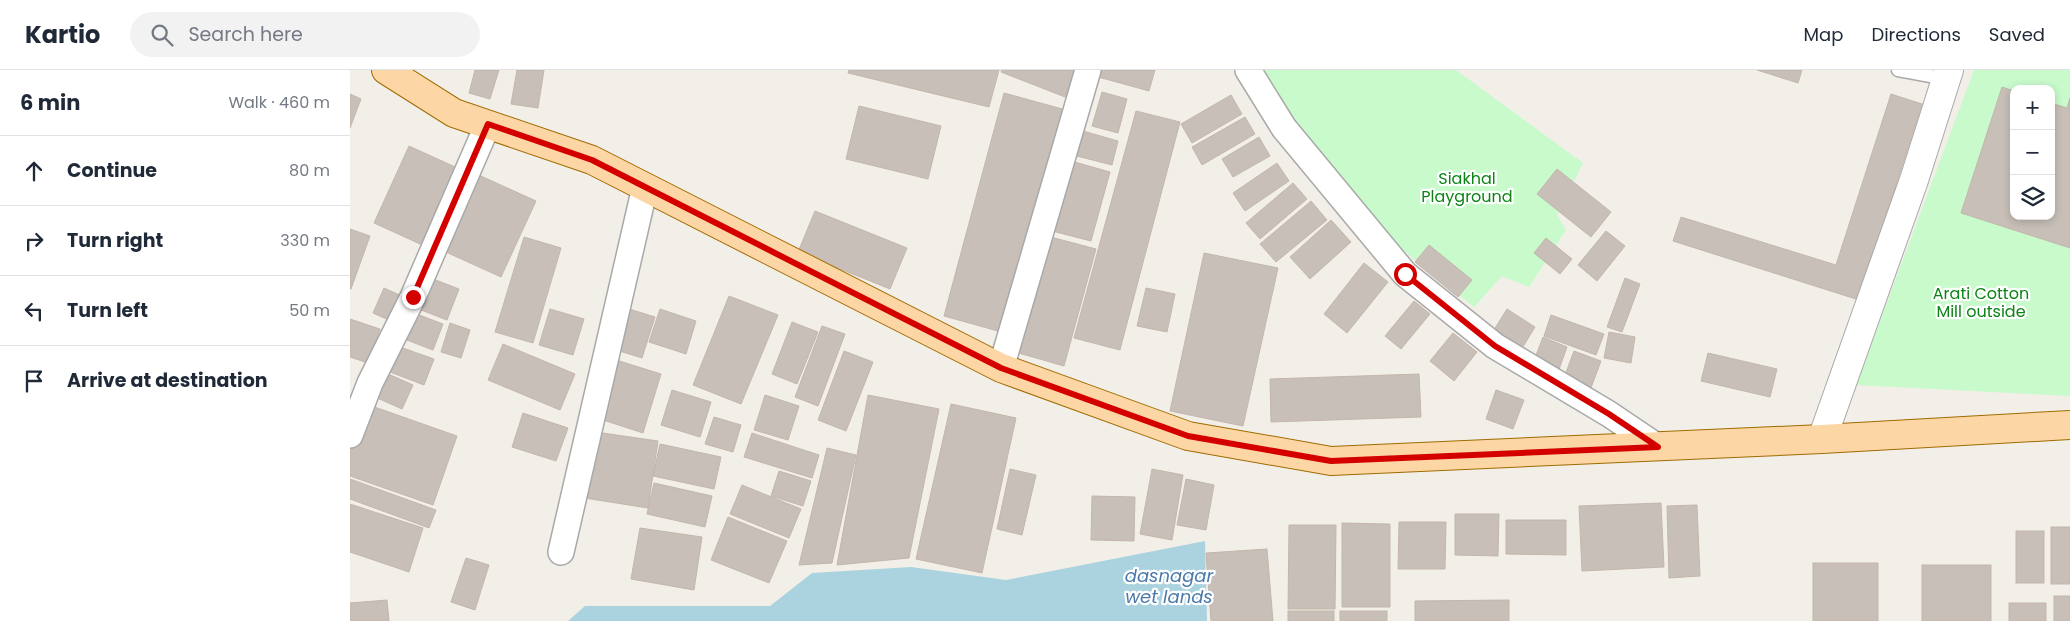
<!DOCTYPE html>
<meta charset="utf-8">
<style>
:root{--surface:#fff;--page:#f2f2f3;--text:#1f2937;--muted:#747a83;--line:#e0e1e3}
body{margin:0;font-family:Poppins,sans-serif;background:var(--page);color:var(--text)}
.controls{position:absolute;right:15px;top:15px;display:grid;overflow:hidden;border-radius:10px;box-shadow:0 2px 8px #0003}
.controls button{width:45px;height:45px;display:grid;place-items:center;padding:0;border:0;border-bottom:1px solid var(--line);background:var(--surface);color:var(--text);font:25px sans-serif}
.stop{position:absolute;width:15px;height:15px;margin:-11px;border:4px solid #d40000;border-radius:50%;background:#fff}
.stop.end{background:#d40000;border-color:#fff;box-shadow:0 1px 5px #0008}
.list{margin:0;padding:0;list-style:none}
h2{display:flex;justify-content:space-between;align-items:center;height:65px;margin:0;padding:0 20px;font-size:21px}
h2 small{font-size:16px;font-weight:400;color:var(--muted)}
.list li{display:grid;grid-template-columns:32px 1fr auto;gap:15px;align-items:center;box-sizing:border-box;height:70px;padding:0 20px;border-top:1px solid var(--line)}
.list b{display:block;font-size:19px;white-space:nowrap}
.list em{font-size:16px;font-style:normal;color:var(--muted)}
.icon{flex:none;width:28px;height:28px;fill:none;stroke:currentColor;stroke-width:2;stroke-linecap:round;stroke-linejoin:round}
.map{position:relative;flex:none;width:1720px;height:551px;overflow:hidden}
header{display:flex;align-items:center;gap:30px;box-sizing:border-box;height:70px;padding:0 25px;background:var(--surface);border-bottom:1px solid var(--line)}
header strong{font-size:24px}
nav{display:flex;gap:28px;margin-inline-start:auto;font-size:18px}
.search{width:350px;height:45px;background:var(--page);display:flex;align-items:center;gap:12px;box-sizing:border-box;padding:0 18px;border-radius:28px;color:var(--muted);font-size:19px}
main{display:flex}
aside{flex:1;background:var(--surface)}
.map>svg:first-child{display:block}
.park{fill:#c8facc;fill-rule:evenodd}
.water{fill:#aad3df}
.building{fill:#c7bfb8;stroke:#c4b6ab}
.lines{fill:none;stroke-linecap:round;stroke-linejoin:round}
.service-casing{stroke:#a9a9a9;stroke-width:15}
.minor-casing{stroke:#a9a9a9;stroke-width:28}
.tertiary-casing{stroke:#a9a9a9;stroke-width:30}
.primary-casing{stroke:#a06b00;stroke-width:30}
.service{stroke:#fff;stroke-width:12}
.minor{stroke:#fff;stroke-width:25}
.tertiary{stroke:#fff;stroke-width:28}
.primary{stroke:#fcd6a4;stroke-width:28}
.route{stroke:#d40000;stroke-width:6}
.labels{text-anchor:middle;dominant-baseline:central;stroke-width:4.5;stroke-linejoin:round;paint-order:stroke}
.park-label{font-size:16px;fill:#0c8416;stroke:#fff}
.water-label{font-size:18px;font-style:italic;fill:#4a7aab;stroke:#fff}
</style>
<header>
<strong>Kartio</strong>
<div class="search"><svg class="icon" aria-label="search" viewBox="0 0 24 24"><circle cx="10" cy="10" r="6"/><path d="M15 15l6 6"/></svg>Search here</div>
<nav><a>Map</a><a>Directions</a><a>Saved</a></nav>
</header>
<main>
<aside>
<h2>6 min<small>Walk · 460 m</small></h2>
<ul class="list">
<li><svg class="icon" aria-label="ahead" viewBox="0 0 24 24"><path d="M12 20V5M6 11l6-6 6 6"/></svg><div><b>Continue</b></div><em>80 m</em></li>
<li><svg class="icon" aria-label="right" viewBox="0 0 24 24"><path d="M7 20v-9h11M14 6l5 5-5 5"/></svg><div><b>Turn right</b></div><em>330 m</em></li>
<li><svg class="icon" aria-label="left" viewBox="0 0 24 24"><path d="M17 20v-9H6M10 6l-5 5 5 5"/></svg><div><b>Turn left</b></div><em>50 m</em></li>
<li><svg class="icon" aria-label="arrive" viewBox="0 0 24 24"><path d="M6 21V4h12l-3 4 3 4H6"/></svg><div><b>Arrive at destination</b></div></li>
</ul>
</aside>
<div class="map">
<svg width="1720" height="551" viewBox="0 0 1720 551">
<rect width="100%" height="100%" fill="#f2efe9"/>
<!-- park -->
<g class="park">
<polygon points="913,0 1106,0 1233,93 1207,145 1216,160 1179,217 1152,206 1124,237 1035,166 930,37"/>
<path d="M1624,0H1720V326L1506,315ZM1664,19H1701V146H1664Z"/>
</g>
<!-- water -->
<polygon class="water" points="855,471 857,551 218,551 235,536 420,536 462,503 561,497 656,510"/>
<!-- building -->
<g class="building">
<polygon points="125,0 149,0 140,29 119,23"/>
<polygon points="167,0 194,0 188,38 161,34"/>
<polygon points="499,0 649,0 639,37 498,3"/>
<polygon points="652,0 726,0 715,27 651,2"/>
<polygon points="742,0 805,0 799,21 741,5"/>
<polygon points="1407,0 1452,0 1448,13"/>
<polygon points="1652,17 1664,21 1664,146 1701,146 1701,33 1717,38 1720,28 1720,178 1611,143"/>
<polygon points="752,22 777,29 768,63 742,56"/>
<polygon points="654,23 716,40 655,263 594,246"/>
<polygon points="0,24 11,29 0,58"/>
<polygon points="1541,24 1572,34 1509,230 1323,171 1331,147 1486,195"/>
<polygon points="881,25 892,44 842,73 831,54"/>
<polygon points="509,36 591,56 578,109 496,89"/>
<polygon points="786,41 830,52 770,280 724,268"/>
<polygon points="895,47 905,64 852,95 842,77"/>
<polygon points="726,59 768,71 762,95 719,84"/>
<polygon points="909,67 920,86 883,107 872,89"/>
<polygon points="59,76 114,101 79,178 24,153"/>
<polygon points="721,91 760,102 741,171 702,161"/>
<polygon points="927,93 939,111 895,141 883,123"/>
<polygon points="1207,99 1261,142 1241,167 1187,124"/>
<polygon points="122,102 186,131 151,207 87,178"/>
<polygon points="943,113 957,129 910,169 896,153"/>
<polygon points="961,131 977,150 926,192 910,174"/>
<polygon points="465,141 557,178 540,219 448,182"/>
<polygon points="981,150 1001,172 960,209 940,187"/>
<polygon points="0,159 20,166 1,219 0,219"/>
<polygon points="1256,161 1275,176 1247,211 1228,195"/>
<polygon points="697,166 746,179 714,296 665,282"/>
<polygon points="174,167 211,178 183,273 145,262"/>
<polygon points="1196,168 1222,189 1210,204 1184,183"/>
<polygon points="1079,175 1122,210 1108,227 1065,192"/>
<polygon points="854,183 928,198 893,356 820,341"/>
<polygon points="1014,193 1038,212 997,263 974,244"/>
<polygon points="78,207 109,219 97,250 66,238"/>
<polygon points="1275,208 1290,214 1272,262 1257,257"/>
<polygon points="34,218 54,227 43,252 23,243"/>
<polygon points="796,218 825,224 817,262 787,256"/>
<polygon points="379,226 428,245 391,334 343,315"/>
<polygon points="1064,231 1080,244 1051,279 1035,266"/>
<polygon points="276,238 305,247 292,288 263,279"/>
<polygon points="200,239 234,249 223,285 189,275"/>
<polygon points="310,239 346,251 336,284 299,272"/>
<polygon points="1157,239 1185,257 1171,280 1142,263"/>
<polygon points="64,243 93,254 83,280 54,269"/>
<polygon points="1201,245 1254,264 1246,285 1194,266"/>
<polygon points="0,249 30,259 18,293 0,287"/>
<polygon points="442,252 468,262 447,314 422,304"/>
<polygon points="100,253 120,260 111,288 91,282"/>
<polygon points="472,256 495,264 468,336 445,327"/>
<polygon points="1259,262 1285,267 1281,293 1254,288"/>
<polygon points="1103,263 1127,282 1104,311 1080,291"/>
<polygon points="1193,267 1217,277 1207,305 1182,296"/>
<polygon points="153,274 225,304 210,340 138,310"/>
<polygon points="50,277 84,289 74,315 40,302"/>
<polygon points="494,281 523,292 496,361 468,350"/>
<polygon points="1224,281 1251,291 1239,323 1212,313"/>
<polygon points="1358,283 1427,299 1420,327 1351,311"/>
<polygon points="266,290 311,304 293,363 247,348"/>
<polygon points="36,303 63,315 52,339 25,327"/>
<polygon points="1069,304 1071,347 921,352 920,309"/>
<polygon points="322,320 361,332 350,367 311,355"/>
<polygon points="1146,320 1174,330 1163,359 1136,349"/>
<polygon points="415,325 449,336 438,370 404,360"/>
<polygon points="518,325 589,339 559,488 487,495"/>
<polygon points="16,334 107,366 83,435 0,406 0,379"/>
<polygon points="601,334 666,348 632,503 566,489"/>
<polygon points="173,343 218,358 206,391 162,377"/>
<polygon points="364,347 391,355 383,382 355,374"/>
<polygon points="239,361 308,371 298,438 228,427"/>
<polygon points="402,363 469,385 462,408 394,387"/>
<polygon points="310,374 371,387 364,419 303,406"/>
<polygon points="477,378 506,385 482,493 449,495"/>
<polygon points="660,399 686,405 672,465 647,459"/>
<polygon points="802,399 833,405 822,470 790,464"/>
<polygon points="429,401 461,411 453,436 421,426"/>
<polygon points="0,409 86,440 79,458 0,429"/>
<polygon points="836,409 864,415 856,460 827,455"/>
<polygon points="304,413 362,426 355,457 297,444"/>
<polygon points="392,415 451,439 439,468 380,444"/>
<polygon points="742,426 785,427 784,471 741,470"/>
<polygon points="1311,433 1314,497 1232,501 1229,436"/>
<polygon points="0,434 73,458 59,502 0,482"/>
<polygon points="1347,435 1350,506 1319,508 1317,436"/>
<polygon points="1105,444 1149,444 1148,486 1105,485"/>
<polygon points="378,447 437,471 419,513 361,490"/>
<polygon points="1156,450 1216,450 1216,485 1156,484"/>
<polygon points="1049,452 1096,452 1095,499 1048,499"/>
<polygon points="992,453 1040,454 1040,537 992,537"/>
<polygon points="939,455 986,455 985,539 938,539"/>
<rect x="1701" y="457" width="19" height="57"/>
<polygon points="290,458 352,467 344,520 281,509"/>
<rect x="1666" y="461" width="28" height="52"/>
<polygon points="917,479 923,551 861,551 856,483"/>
<polygon points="116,488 139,495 125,540 101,532"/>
<rect x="1463" y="493" width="65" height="58"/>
<rect x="1572" y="495" width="69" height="56"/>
<rect x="1704" y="526" width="16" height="25"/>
<polygon points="37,530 39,551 0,551 0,533"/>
<polygon points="1159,530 1159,551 1065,551 1065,531"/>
<rect x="1659" y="533" width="37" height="18"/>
<rect x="938" y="541" width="46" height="10"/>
<rect x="990" y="541" width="47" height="10"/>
</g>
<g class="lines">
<defs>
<polyline id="service" points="1548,0 1597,9"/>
<g id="minor">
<polyline points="898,0 934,58 1055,204 1145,276 1259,344 1308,377"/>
<polyline points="651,298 738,0"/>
<polyline points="0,365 20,313 63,227 138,54"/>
<polyline points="211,482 295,117"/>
</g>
<polyline id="tertiary" points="1472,369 1564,110 1599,0"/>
<polyline id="primary" points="36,0 104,43 242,90 651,298 838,366 981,391 1472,369 1720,355"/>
</defs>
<!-- service casing -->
<use href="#service" class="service-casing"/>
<!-- minor casing -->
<use href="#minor" class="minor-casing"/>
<!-- tertiary casing -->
<use href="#tertiary" class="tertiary-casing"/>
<!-- primary casing -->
<use href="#primary" class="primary-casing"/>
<!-- service -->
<use href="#service" class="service"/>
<!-- minor -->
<use href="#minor" class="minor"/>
<!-- tertiary -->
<use href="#tertiary" class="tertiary"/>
<!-- primary -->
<use href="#primary" class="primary"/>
</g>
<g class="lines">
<!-- route -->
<polyline class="route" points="63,227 138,54 242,90 651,298 838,366 981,391 1308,377 1259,344 1145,276 1055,204"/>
</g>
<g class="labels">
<!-- park labels -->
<g class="park-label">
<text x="1117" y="108">Siakhal<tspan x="1117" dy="18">Playground</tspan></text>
<text x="1631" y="223">Arati Cotton<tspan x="1631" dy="18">Mill outside</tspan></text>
</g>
<!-- water labels -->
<g class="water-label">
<text x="819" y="505">dasnagar<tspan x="819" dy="21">wet lands</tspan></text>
</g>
</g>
</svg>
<div class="controls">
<button>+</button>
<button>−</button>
<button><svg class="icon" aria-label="layers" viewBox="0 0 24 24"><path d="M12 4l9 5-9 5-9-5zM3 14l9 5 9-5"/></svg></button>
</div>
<div class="stop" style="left:1055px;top:204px"></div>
<div class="stop end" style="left:63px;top:227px"></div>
</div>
</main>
